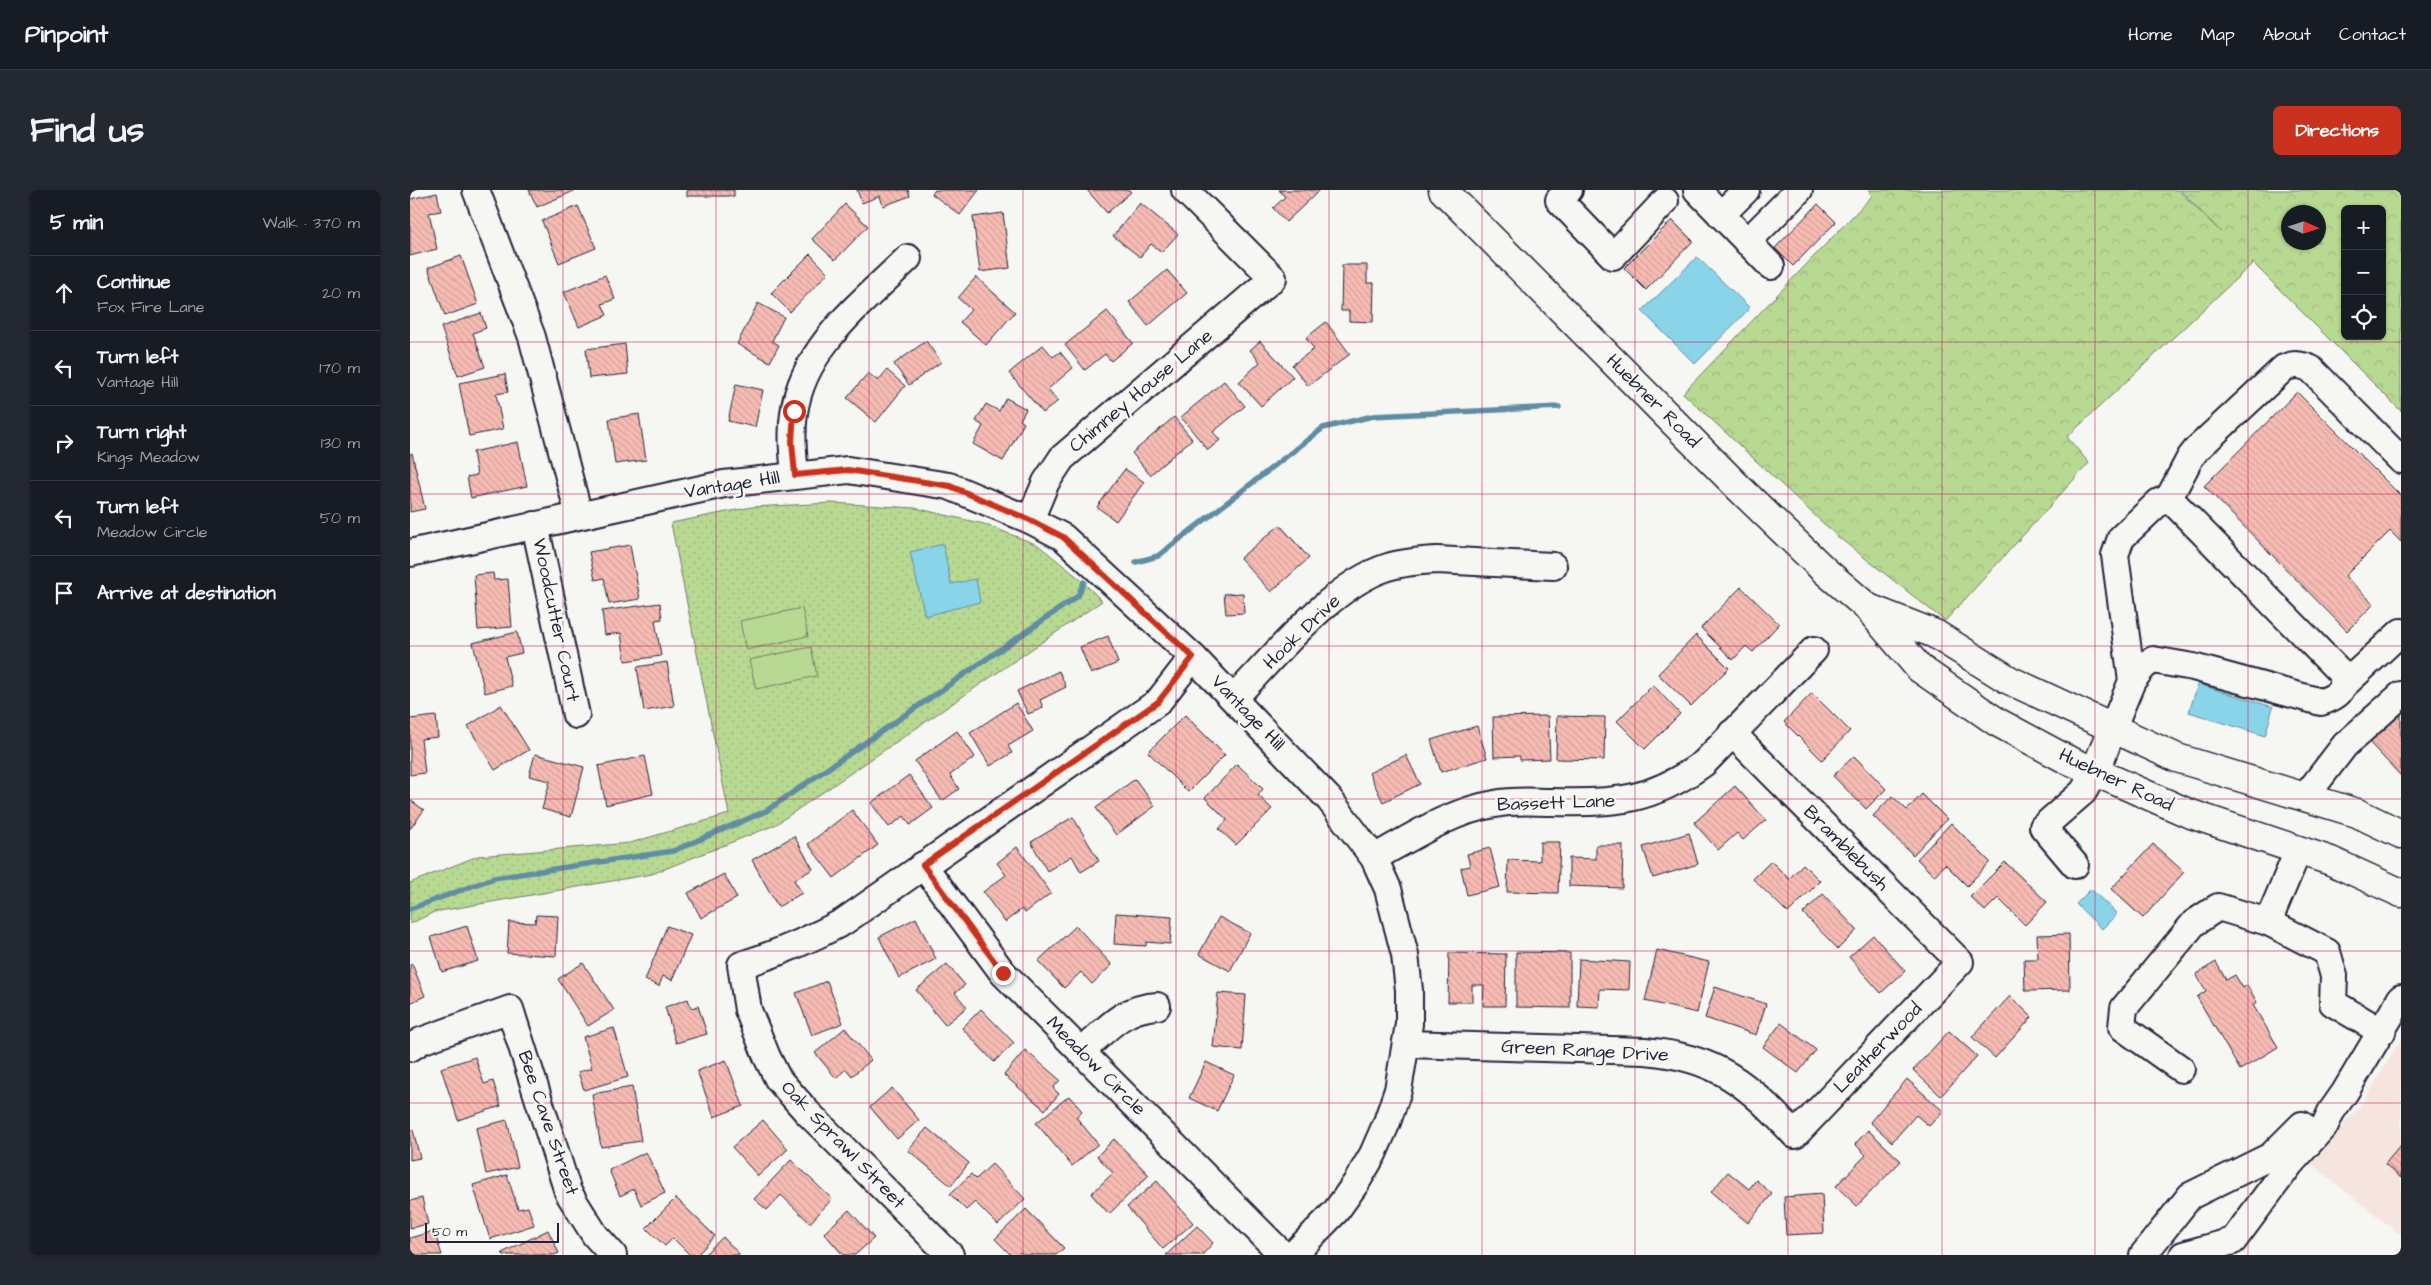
<!DOCTYPE html>
<meta charset="utf-8">
<style>
:root{--surface:#171b24;--page:#242831;--text:#f1f3f6;--muted:#9ea1a6;--line:#363941;--accent:#c8321e}
body{margin:0;font-family:"Architects Daughter",sans-serif;background:var(--page);color:var(--text)}
.controls{position:absolute;right:15px;top:15px;display:grid;overflow:hidden;border-radius:8px;box-shadow:0 1px 4px #0004}
.controls button{width:45px;height:45px;display:grid;place-items:center;padding:0;border:0;border-bottom:1px solid var(--line);background:var(--surface);color:var(--text);font:25px sans-serif}
.compass{position:absolute;left:1871px;top:15px;width:45px;height:45px;border-radius:50%;background:var(--surface);box-shadow:0 1px 4px #0004;rotate:93deg}
.scale{position:absolute;left:15px;bottom:12px;width:134px;box-sizing:border-box;padding-left:5px;border:2px solid #22223b;border-top:0;font-size:14px;line-height:18px;white-space:nowrap;color:#22223b;-webkit-text-stroke:4px #f6f6f2;paint-order:stroke}
.stop{position:absolute;width:15px;height:15px;margin:-11px;border:4px solid #c8321e;border-radius:50%;background:#fff}
.stop.end{background:#c8321e;border-color:#fff;box-shadow:0 1px 5px #0008}
.list{margin:0;padding:0;list-style:none}
h2{display:flex;justify-content:space-between;align-items:center;height:65px;margin:0;padding:0 20px;font-size:21px}
h2 small{font-size:16px;font-weight:400;color:var(--muted)}
.list li{display:grid;grid-template-columns:32px 1fr auto;gap:15px;align-items:center;box-sizing:border-box;height:75px;padding:0 20px;border-top:1px solid var(--line)}
.list b{display:block;font-size:19px;white-space:nowrap}
.list p{margin:0;font-size:16px;white-space:nowrap;color:var(--muted)}
.list em{font-size:16px;font-style:normal;color:var(--muted)}
.icon{flex:none;width:28px;height:28px;fill:none;stroke:currentColor;stroke-width:2;stroke-linecap:round;stroke-linejoin:round}
.map{position:relative;flex:none;width:1991px;height:1065px;overflow:hidden;border-radius:8px}
header{display:flex;align-items:center;gap:30px;box-sizing:border-box;height:70px;padding:0 25px;background:var(--surface);border-bottom:1px solid var(--line)}
header strong{font-size:24px}
nav{display:flex;gap:28px;margin-inline-start:auto;font-size:18px}
.intro{display:flex;align-items:center;justify-content:space-between;box-sizing:border-box;height:120px;padding:0 30px}
h1{margin:0;font-size:35px}
.button{padding:12px 22px;border-radius:8px;background:var(--accent);color:#fff;font-size:18px;font-weight:700}
main{display:flex;gap:30px;padding:0 30px}
aside{flex:1;background:var(--surface);border-radius:8px;box-shadow:0 1px 4px #0004}
.map>svg:first-child{display:block}
.built{fill:#f6e5df}
.green{fill:url(#green-dots);stroke:#6d7e66}
.forest{fill:url(#forest-crowns);stroke:#6d7e66;fill-rule:evenodd}
.pitch{fill:#b8d992;stroke:#6d7e66}
.water{fill:#89d4e9;stroke:#608da3}
.lines{fill:none;stroke-linecap:round;stroke-linejoin:round}
.stream{stroke:#608da3;stroke-width:5.5}
.building{fill:url(#building-back-hatch);stroke:#22223b}
.minor-casing{stroke:#22223b;stroke-width:30}
.major-casing{stroke:#22223b;stroke-width:31}
.minor{stroke:#f6f6f2;stroke-width:26}
.major{stroke:#f6f6f2;stroke-width:28}
.route{stroke:#c8321e;stroke-width:6}
.grid{fill:none;stroke:#c2185b;stroke-width:1;stroke-opacity:0.55}
.labels{text-anchor:middle;dominant-baseline:central;stroke-width:5;stroke-linejoin:round;paint-order:stroke}
.street-label{font-size:19px;fill:#22223b;stroke:#f6f6f2}
</style>
<header>
<strong>Pinpoint</strong>
<nav><a>Home</a><a>Map</a><a>About</a><a>Contact</a></nav>
</header>
<div class="intro"><h1>Find us</h1><a class="button">Directions</a></div>
<main>
<aside>
<h2>5 min<small>Walk · 370 m</small></h2>
<ul class="list">
<li><svg class="icon" aria-label="ahead" viewBox="0 0 24 24"><path d="M12 20V5M6 11l6-6 6 6"/></svg><div><b>Continue</b><p>Fox Fire Lane</p></div><em>20 m</em></li>
<li><svg class="icon" aria-label="left" viewBox="0 0 24 24"><path d="M17 20v-9H6M10 6l-5 5 5 5"/></svg><div><b>Turn left</b><p>Vantage Hill</p></div><em>170 m</em></li>
<li><svg class="icon" aria-label="right" viewBox="0 0 24 24"><path d="M7 20v-9h11M14 6l5 5-5 5"/></svg><div><b>Turn right</b><p>Kings Meadow</p></div><em>130 m</em></li>
<li><svg class="icon" aria-label="left" viewBox="0 0 24 24"><path d="M17 20v-9H6M10 6l-5 5 5 5"/></svg><div><b>Turn left</b><p>Meadow Circle</p></div><em>50 m</em></li>
<li><svg class="icon" aria-label="arrive" viewBox="0 0 24 24"><path d="M6 21V4h12l-3 4 3 4H6"/></svg><div><b>Arrive at destination</b></div></li>
</ul>
</aside>
<div class="map">
<svg width="1991" height="1065" viewBox="0 0 1991 1065">
<defs>
<pattern id="green-dots" width="8" height="8" patternUnits="userSpaceOnUse" patternTransform="scale(1.25)"><rect width="8" height="8" fill="#b8d992"/><path d="M2 2h.1M6 6h.1" fill="none" stroke="#9eba7f" stroke-width="1.8" stroke-linecap="round"/></pattern>
<pattern id="forest-crowns" width="20" height="18" patternUnits="userSpaceOnUse" patternTransform="scale(1.25)"><rect width="20" height="18" fill="#b8d992"/><path d="M2 6a3 3 0 1 1 6 0M12 15a3 3 0 1 1 6 0" fill="none" stroke="#9eba7f"/></pattern>
<pattern id="building-back-hatch" width="6" height="6" patternUnits="userSpaceOnUse" patternTransform="scale(1.25)"><rect width="6" height="6" fill="#f7bcb3"/><path d="M-1 5l2 2M0 0l6 6M5-1l2 2" fill="none" stroke="#d3a19b"/></pattern>
</defs>
<rect width="100%" height="100%" fill="#f6f6f2"/>
<filter id="ink" filterUnits="userSpaceOnUse"><feTurbulence type="fractalNoise" baseFrequency=".02" numOctaves="2"/><feDisplacementMap in="SourceGraphic" scale="10" xChannelSelector="R" yChannelSelector="G"/><feConvolveMatrix kernelMatrix="1 2 1 2 8 2 1 2 1" color-interpolation-filters="sRGB"/></filter>
<g filter="url(#ink)">
<!-- built -->
<polygon class="built" points="1991,849 1991,1045 1895,969 1950,917"/>
<!-- green -->
<polygon class="green" points="422,313 505,318 574,334 628,355 670,389 692,411 365,635 242,684 24,722 0,734 0,693 68,666 220,653 319,624 261,333 342,317"/>
<!-- forest -->
<path class="forest" d="M1459,0H1768L1811,42L1770,0H1991V221L1843,73L1657,247L1679,273L1535,431L1427,346L1273,203L1462,6ZM1935,19H1972V146H1935ZM1878,22H1908V52H1878Z"/>
<!-- pitch -->
<g class="pitch">
<polygon points="392,418 398,446 336,460 330,431"/>
<polygon points="401,457 407,486 346,499 339,470"/>
</g>
<!-- water -->
<g class="water">
<polygon points="1287,67 1340,118 1285,174 1232,121"/>
<polygon points="533,354 541,394 566,389 570,412 515,426 500,362"/>
<polygon points="1788,494 1863,517 1855,546 1779,522"/>
<polygon points="1681,699 1707,724 1692,739 1666,714"/>
</g>
<g class="lines">
<!-- stream -->
<g class="stream">
<polyline points="726,372 748,366 913,238 963,226 1149,217"/>
<polyline points="0,719 84,688 263,661 356,621 668,406 674,392"/>
</g>
</g>
<!-- building -->
<g class="building">
<polygon points="119,0 164,0 164,1 127,17"/>
<rect x="277" y="0" width="47" height="6"/>
<polygon points="447,0 498,0 500,6 473,16 470,6 452,13"/>
<polygon points="525,0 569,0 550,25 522,4"/>
<polygon points="677,0 719,0 721,2 697,23"/>
<polygon points="869,0 910,0 876,32 863,18 875,7"/>
<polygon points="27,3 31,21 19,23 27,59 0,66 0,9"/>
<polygon points="730,13 768,44 752,62 741,54 730,67 703,46"/>
<polygon points="435,14 458,36 425,70 402,49"/>
<polygon points="1408,14 1426,32 1383,76 1365,58"/>
<polygon points="168,16 186,58 149,73 132,31"/>
<polygon points="593,23 600,78 570,82 563,27"/>
<polygon points="1262,30 1283,51 1236,100 1214,78"/>
<polygon points="400,64 418,83 380,122 361,103"/>
<polygon points="51,66 68,114 35,126 18,78"/>
<polygon points="932,75 957,75 957,93 964,93 963,132 939,131 939,121 931,121"/>
<polygon points="757,80 777,103 738,136 719,112"/>
<polygon points="195,85 205,109 192,114 197,125 169,137 154,102"/>
<polygon points="566,87 605,122 576,155 550,132 561,120 548,108"/>
<polygon points="348,113 374,127 362,151 369,155 360,172 327,154"/>
<polygon points="697,121 723,153 701,171 695,164 675,180 655,155"/>
<polygon points="71,123 76,138 63,143 75,177 48,186 31,137"/>
<polygon points="916,132 940,164 898,196 882,175 904,159 896,148"/>
<polygon points="516,151 531,172 499,195 484,174"/>
<polygon points="850,151 883,187 851,216 829,192 850,172 840,160"/>
<polygon points="215,154 218,184 179,188 176,159"/>
<polygon points="633,155 643,167 650,162 663,178 638,199 648,211 633,223 599,183"/>
<polygon points="477,180 495,196 466,232 437,208 458,183 468,191"/>
<polygon points="95,184 98,202 86,204 93,239 59,246 49,193"/>
<polygon points="814,191 835,216 803,242 810,250 798,260 771,227"/>
<polygon points="326,194 353,200 345,237 318,231"/>
<polygon points="1887,202 1991,306 1991,352 1980,341 1935,386 1964,414 1937,441 1794,296"/>
<polygon points="596,208 616,219 610,230 614,233 593,271 563,254 573,236 566,231 576,214 589,221"/>
<polygon points="229,224 236,270 205,274 199,229"/>
<polygon points="764,227 782,249 740,285 722,263"/>
<polygon points="108,252 117,296 61,308 57,287 67,285 63,262"/>
<polygon points="2,263 15,319 0,322 0,264"/>
<polygon points="715,279 734,292 706,331 687,317"/>
<polygon points="870,335 899,368 861,402 830,368"/>
<polygon points="220,355 230,409 199,414 194,388 185,390 179,362"/>
<polygon points="83,383 84,390 98,389 102,437 68,440 64,385"/>
<polygon points="1331,397 1369,434 1343,462 1336,456 1323,470 1291,438"/>
<polygon points="833,403 834,423 816,424 814,404"/>
<polygon points="250,413 252,429 245,430 251,466 215,471 211,443 195,445 192,421"/>
<polygon points="107,442 112,463 95,467 102,496 75,503 63,453"/>
<polygon points="1286,445 1319,478 1281,516 1248,484"/>
<polygon points="698,446 708,473 681,484 670,457"/>
<polygon points="257,472 264,516 234,521 227,477"/>
<polygon points="649,481 656,497 630,510 633,518 618,524 607,501"/>
<polygon points="1243,495 1270,524 1235,559 1207,531"/>
<polygon points="1402,503 1440,541 1412,570 1374,532"/>
<polygon points="606,513 623,541 598,556 602,563 580,576 560,543"/>
<polygon points="91,515 119,560 85,580 58,536"/>
<polygon points="1991,519 1991,586 1958,551"/>
<polygon points="775,525 815,565 778,602 738,562"/>
<polygon points="26,526 28,547 11,549 15,583 0,585 0,529"/>
<polygon points="1138,526 1140,569 1110,570 1110,566 1084,567 1083,527"/>
<polygon points="1147,526 1195,527 1194,570 1146,569"/>
<polygon points="1067,536 1077,568 1031,582 1021,550"/>
<polygon points="547,541 565,567 540,585 549,599 532,611 505,571"/>
<polygon points="125,564 174,577 161,627 132,619 140,591 119,586"/>
<polygon points="996,565 1010,594 973,612 959,583"/>
<polygon points="235,566 243,604 196,615 188,576"/>
<polygon points="1444,566 1476,599 1456,619 1423,586"/>
<polygon points="827,574 853,599 848,605 862,619 826,655 809,639 817,630 795,608"/>
<polygon points="499,585 523,618 500,635 494,626 479,637 461,613"/>
<polygon points="725,589 745,616 706,645 686,618"/>
<polygon points="1325,596 1356,630 1333,650 1327,643 1308,660 1284,633"/>
<polygon points="1512,604 1537,629 1503,665 1463,626 1482,606 1497,620"/>
<polygon points="0,610 14,620 0,639"/>
<polygon points="442,620 468,655 424,688 398,654"/>
<polygon points="663,627 689,671 671,682 662,666 637,681 621,652"/>
<polygon points="1541,633 1580,672 1557,696 1535,674 1524,686 1507,669"/>
<polygon points="1279,643 1288,674 1243,688 1233,657"/>
<polygon points="384,646 403,679 384,690 392,703 368,717 342,670"/>
<polygon points="1130,652 1150,652 1148,703 1097,702 1098,670 1130,671"/>
<polygon points="1743,654 1774,682 1733,728 1701,699"/>
<polygon points="1186,655 1213,655 1212,698 1159,696 1159,668 1186,669"/>
<polygon points="607,657 641,703 615,723 612,719 595,732 573,702 596,685 587,673"/>
<polygon points="1080,658 1090,697 1057,705 1051,678 1060,676 1057,664"/>
<polygon points="1361,671 1379,689 1393,674 1410,691 1378,723 1343,689"/>
<polygon points="1595,672 1637,712 1615,735 1588,708 1575,721 1560,707"/>
<polygon points="314,684 327,708 291,728 278,703"/>
<polygon points="1413,704 1447,740 1428,759 1393,723"/>
<polygon points="706,723 762,727 760,754 736,752 736,756 704,754"/>
<polygon points="126,725 148,726 146,766 97,763 99,732 125,733"/>
<polygon points="809,727 840,743 820,781 789,764"/>
<polygon points="506,728 526,769 489,788 469,747"/>
<polygon points="57,736 68,771 32,782 21,747"/>
<polygon points="257,736 281,745 262,790 253,786 249,796 235,790"/>
<polygon points="666,736 702,775 682,794 671,782 654,798 628,771"/>
<polygon points="1659,744 1660,800 1615,801 1614,769 1628,769 1627,745"/>
<polygon points="1463,745 1495,781 1471,803 1439,767"/>
<polygon points="1247,760 1299,772 1287,823 1235,811"/>
<polygon points="1106,762 1160,763 1160,818 1106,817"/>
<polygon points="1039,763 1096,764 1095,816 1073,816 1074,795 1062,795 1062,812 1038,812"/>
<polygon points="1169,769 1220,772 1219,800 1190,799 1189,817 1167,816"/>
<polygon points="1806,772 1816,790 1825,785 1833,798 1837,795 1847,812 1843,815 1868,857 1830,880 1787,807 1796,801 1786,784"/>
<polygon points="173,773 204,820 178,836 148,789"/>
<polygon points="2,774 15,806 0,813 0,775"/>
<polygon points="537,774 555,795 545,803 557,817 535,835 506,800"/>
<polygon points="417,791 433,833 402,845 386,803"/>
<polygon points="1305,797 1356,814 1346,845 1295,828"/>
<polygon points="808,803 836,805 832,860 803,857"/>
<polygon points="1600,806 1622,827 1585,868 1562,847"/>
<polygon points="278,809 281,818 288,816 297,844 266,853 255,817"/>
<polygon points="571,819 604,853 584,872 552,838"/>
<polygon points="1371,833 1406,860 1388,883 1353,857"/>
<polygon points="204,838 218,887 174,900 168,882 182,878 173,847"/>
<polygon points="435,838 461,870 442,886 436,879 426,888 405,863"/>
<polygon points="1539,841 1567,866 1531,906 1503,880"/>
<polygon points="615,860 650,890 643,898 649,904 635,920 594,885"/>
<polygon points="65,867 74,894 83,891 91,916 48,930 31,878"/>
<polygon points="316,870 333,916 304,927 287,881"/>
<polygon points="796,872 824,885 807,921 779,908"/>
<polygon points="1497,889 1533,921 1519,936 1506,925 1482,952 1460,932"/>
<polygon points="222,897 231,951 191,957 182,904"/>
<polygon points="482,898 509,930 487,949 460,917"/>
<polygon points="659,906 672,921 666,927 688,954 662,976 626,933"/>
<polygon points="97,930 108,977 76,984 66,938"/>
<polygon points="353,930 378,959 348,986 322,957"/>
<polygon points="517,938 559,973 541,996 498,960"/>
<polygon points="0,940 3,940 10,968 0,970"/>
<polygon points="1458,940 1491,971 1447,1016 1426,996 1456,965 1445,954"/>
<polygon points="704,949 739,985 699,1024 681,1004 703,983 687,966"/>
<polygon points="1991,955 1991,988 1975,974"/>
<polygon points="236,962 255,1003 231,1015 224,999 210,1006 199,980"/>
<polygon points="381,970 422,1009 400,1033 371,1005 357,1020 344,1009"/>
<polygon points="582,974 615,1009 588,1035 565,1012 556,1020 540,1004 561,984 566,989"/>
<polygon points="1318,982 1339,999 1346,990 1362,1004 1338,1033 1301,1002"/>
<polygon points="97,985 108,1019 118,1017 124,1035 80,1049 63,995"/>
<polygon points="747,991 783,1033 753,1059 717,1017"/>
<polygon points="1412,1004 1414,1043 1376,1045 1374,1007"/>
<polygon points="12,1008 18,1034 0,1038 0,1011"/>
<polygon points="266,1008 305,1046 287,1065 280,1065 263,1048 255,1056 236,1038"/>
<polygon points="616,1019 654,1058 646,1065 613,1065 610,1062 607,1065 601,1065 585,1049"/>
<polygon points="439,1020 464,1048 445,1065 433,1065 414,1043"/>
<polygon points="787,1036 803,1053 793,1064 794,1065 756,1065"/>
<polygon points="138,1040 149,1063 144,1065 94,1065 92,1063"/>
<polygon points="24,1041 32,1065 0,1065 0,1048"/>
<polygon points="313,1047 330,1065 294,1065"/>
</g>
<g class="lines">
<defs>
<g id="minor">
<polyline points="66,0 122,147 169,325"/>
<polyline points="1159,0 1149,10 1203,66 1255,11"/>
<polyline points="1287,0 1361,76"/>
<polyline points="1311,25 1336,0"/>
<polyline points="1337,52 1389,0"/>
<path d="M385,285C383,264 381,244 384,223C393,157 453,112 498,68"/>
<path d="M1759,308L1780,268L1787,259L1874,178C1884,174 1891,174 1901,179L1991,270"/>
<polyline points="620,330 636,292 652,268 863,88 775,0"/>
<polyline points="125,335 166,525"/>
<polyline points="0,363 314,294 438,280 539,296 620,330 653,347 783,467 919,609 964,668 978,699 995,765 999,800 999,834 988,900 977,932 963,964 946,993 926,1021 883,1065"/>
<polyline points="1934,495 1991,442"/>
<path d="M824,508C865,466 921,395 978,377C994,372 1011,371 1027,370L1143,376"/>
<path d="M1702,539L1722,491L1705,365L1711,348L1749,312L1759,308L1933,485C1935,502 1926,507 1911,512L1783,477L1743,470L1734,476L1722,491"/>
<polyline points="1895,607 1935,555 1991,505"/>
<path d="M964,668C1002,647 1041,621 1085,614C1104,610 1123,612 1142,612C1205,613 1241,612 1294,573L1404,460"/>
<polyline points="513,675 593,783 873,1065"/>
<polyline points="1665,675 1633,637 1673,602 1685,582"/>
<polyline points="1858,732 1888,661"/>
<path d="M996,854L1235,861C1307,867 1338,894 1385,945L1550,772L1322,543"/>
<polyline points="0,858 11,851 100,819 158,1002 185,1045 203,1065"/>
<path d="M671,862C696,840 712,818 747,816"/>
<polyline points="1771,879 1712,837 1714,818 1784,733 1808,717 1858,732 1917,762 1924,786 1923,813 1972,842"/>
<path d="M540,1065L397,922L368,889L357,867L338,820L331,775C367,764 399,750 433,732L748,512L783,467"/>
<polyline points="1733,1065 1780,1006 1861,966 1892,935"/>
<polyline points="1773,1065 1823,1051 1880,974 1915,935 1921,922 1935,902 1991,808"/>
</g>
<g id="major">
<polyline points="1033,0 1329,298 1414,380 1457,417 1509,478 1587,532 1654,568 1778,623 1921,671 1991,703"/>
<polyline points="1461,419 1525,444 1599,490 1767,568 1947,623 1991,644"/>
<polyline points="1685,582 1702,539"/>
</g>
</defs>
<!-- minor casing -->
<use href="#minor" class="minor-casing"/>
<!-- major casing -->
<use href="#major" class="major-casing"/>
<!-- minor -->
<use href="#minor" class="minor"/>
<!-- major -->
<use href="#major" class="major"/>
</g>
</g>
<g class="lines" filter="url(#ink)">
<!-- route -->
<polyline class="route" points="384,221 382,252 385,285 438,280 540,296 620,330 653,347 783,467 748,512 513,675 593,783"/>
</g>
<!-- grid -->
<path class="grid" d="M153,0V1065M306,0V1065M459,0V1065M613,0V1065M766,0V1065M919,0V1065M1072,0V1065M1225,0V1065M1378,0V1065M1532,0V1065M1685,0V1065M1838,0V1065M0,152H1991M0,304H1991M0,456H1991M0,609H1991M0,761H1991M0,913H1991"/>
<g class="labels">
<!-- street labels -->
<g class="street-label">
<text transform="translate(731 201) rotate(-40)">Chimney House Lane</text>
<text transform="translate(1243 211) rotate(45)">Huebner Road</text>
<text transform="translate(322 295) rotate(-9)">Vantage Hill</text>
<text transform="translate(146 430) rotate(78)">Woodcutter Court</text>
<text transform="translate(892 442) rotate(-44)">Hook Drive</text>
<text transform="translate(838 523) rotate(46)">Vantage Hill</text>
<text transform="translate(1706 590) rotate(25)">Huebner Road</text>
<text transform="translate(1146 613) rotate(-2)">Bassett Lane</text>
<text transform="translate(1436 658) rotate(45)">Bramblebush</text>
<text transform="translate(1468 858) rotate(-46)">Leatherwood</text>
<text transform="translate(1175 861) rotate(3)">Green Range Drive</text>
<text transform="translate(686 876) rotate(45)">Meadow Circle</text>
<text transform="translate(138 933) rotate(71)">Bee Cave Street</text>
<text transform="translate(433 955) rotate(46)">Oak Sprawl Street</text>
</g>
</g>
</svg>
<div class="controls">
<button>+</button>
<button>−</button>
<button><svg class="icon" aria-label="locate" viewBox="0 0 24 24"><circle cx="12" cy="12" r="6"/><path d="M12 2v4M12 18v4M2 12h4M18 12h4"/></svg></button>
</div>
<svg class="compass" viewBox="-18 -18 36 36"><path d="M0-13l5 13h-10z" fill="#e53935"/><path d="M0 13l5-13h-10z" fill="#9ea1a6"/></svg>
<div class="scale">50 m</div>
<div class="stop" style="left:384px;top:221px"></div>
<div class="stop end" style="left:593px;top:783px"></div>
</div>
</main>
